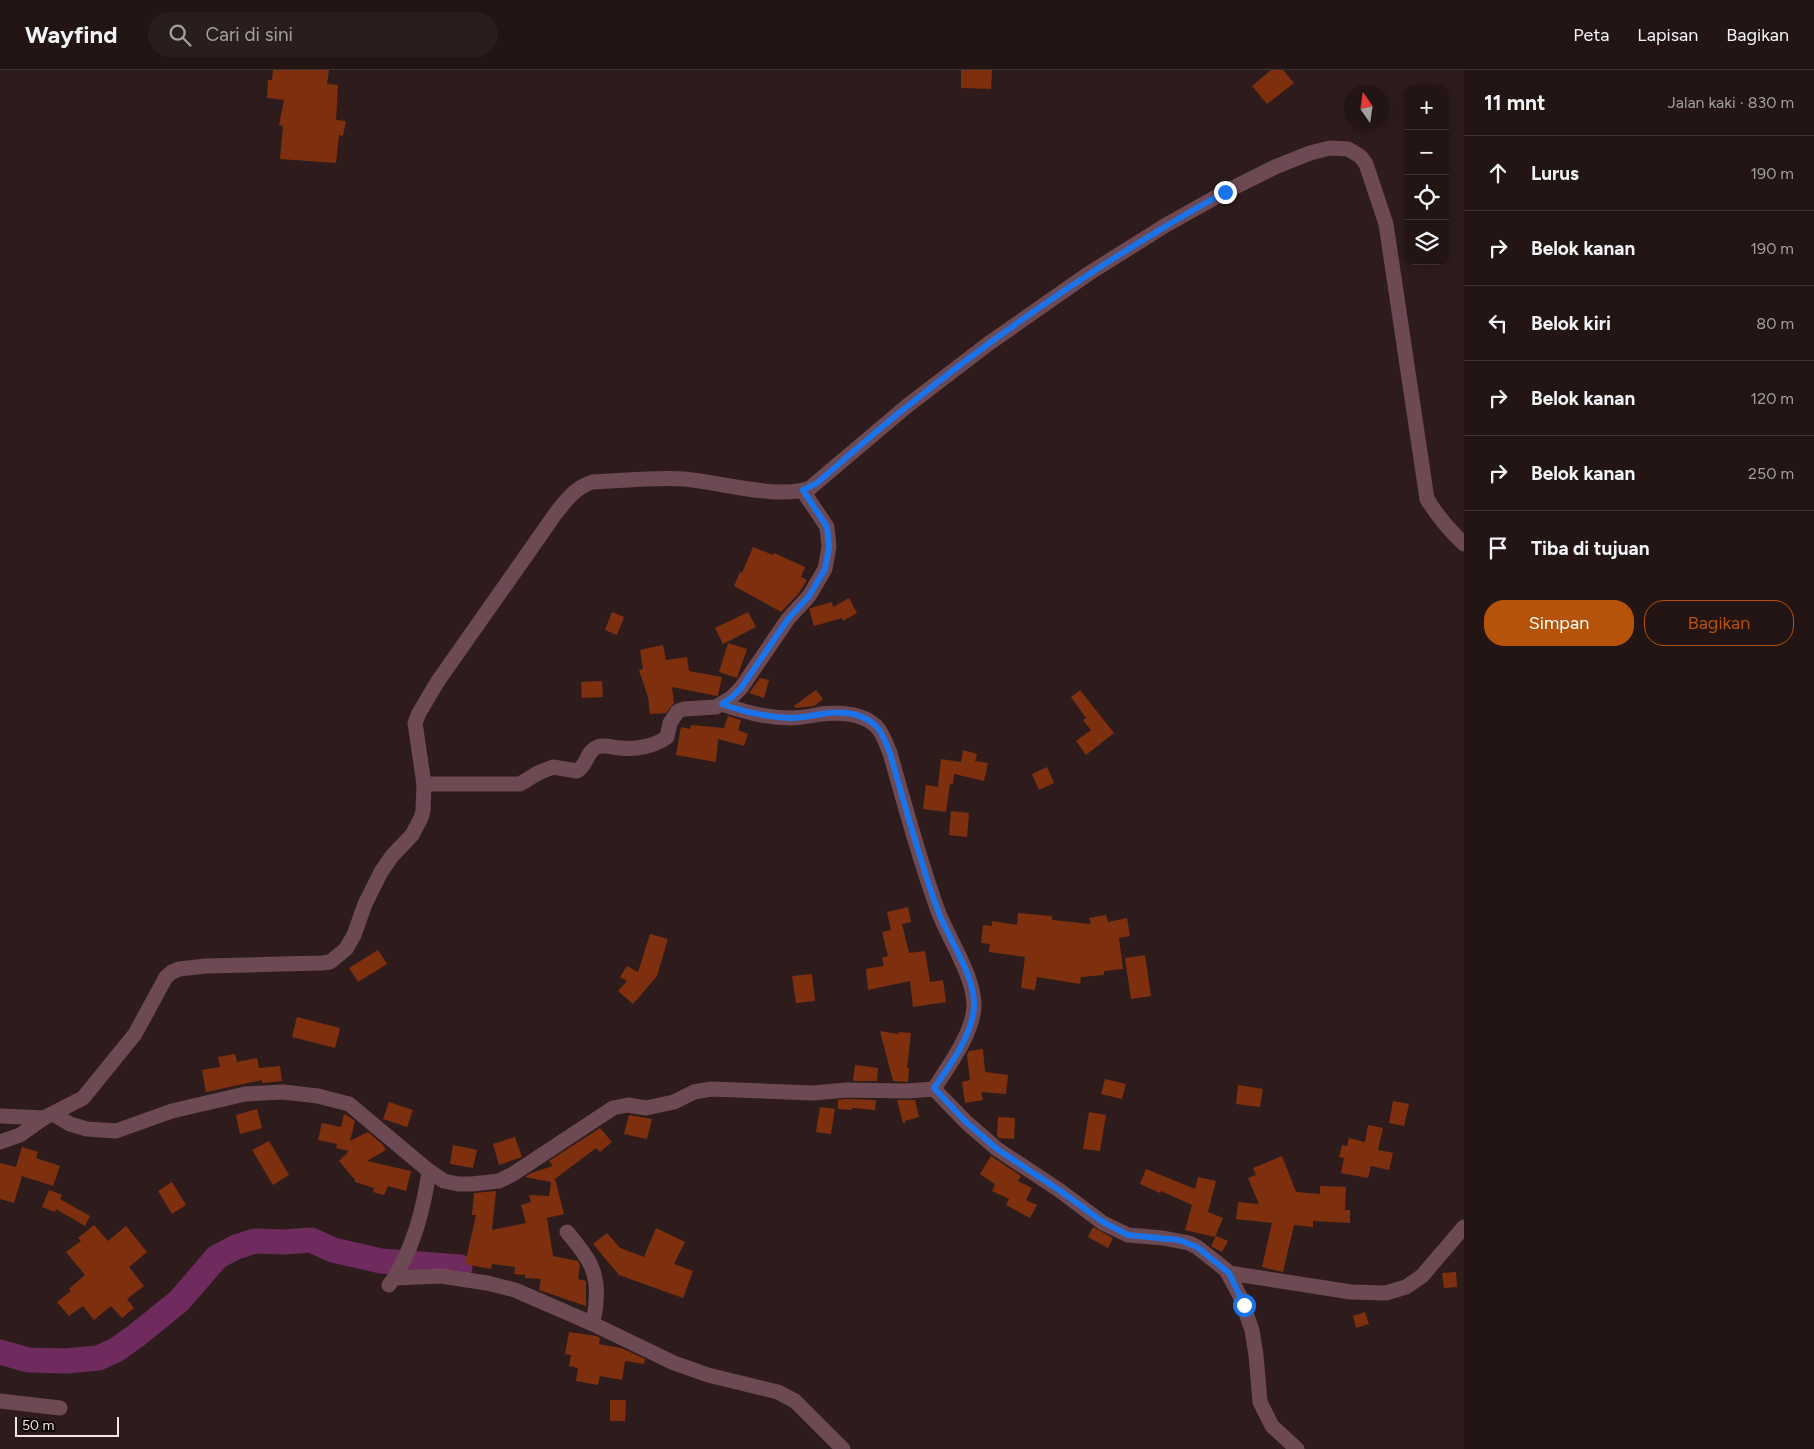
<!DOCTYPE html>
<html lang="id">
<meta charset="utf-8">
<style>
:root{--surface:#221514;--page:#2a1e1d;--text:#f1f3f6;--muted:#a29fa0;--line:#3f3434;--accent:#b45309}
body{margin:0;font-family:Figtree,sans-serif;background:var(--page);color:var(--text)}
.controls{position:absolute;right:15px;top:15px;display:grid;overflow:hidden;border-radius:10px;box-shadow:0 2px 12px #0003}
.controls button{width:45px;height:45px;display:grid;place-items:center;padding:0;border:0;border-bottom:1px solid var(--line);background:var(--surface);color:var(--text);font:25px sans-serif}
.compass{position:absolute;left:1344px;top:15px;width:45px;height:45px;border-radius:50%;background:var(--surface);box-shadow:0 2px 12px #0003;rotate:347deg}
.scale{position:absolute;left:15px;bottom:12px;width:104px;box-sizing:border-box;padding-left:5px;border:2px solid #f3e7e6;border-top:0;font-size:14px;line-height:18px;white-space:nowrap;color:#f3e7e6;-webkit-text-stroke:4px #100808;paint-order:stroke}
.stop{position:absolute;width:15px;height:15px;margin:-11px;border:4px solid #1a73e8;border-radius:50%;background:#fff}
.stop.end{background:#1a73e8;border-color:#fff;box-shadow:0 1px 5px #0008}
.list{margin:0;padding:0;list-style:none}
h2{display:flex;justify-content:space-between;align-items:center;height:65px;margin:0;padding:0 20px;font-size:21px}
h2 small{font-size:16px;font-weight:400;color:var(--muted)}
.list li{display:grid;grid-template-columns:32px 1fr auto;gap:15px;align-items:center;box-sizing:border-box;height:75px;padding:0 20px;border-top:1px solid var(--line)}
.list b{display:block;font-size:19px;white-space:nowrap}
.list em{font-size:16px;font-style:normal;color:var(--muted)}
.actions{display:flex;gap:10px;padding:15px 20px}
.actions a{flex:1;padding:11px 0;border:1px solid var(--accent);border-radius:20px;text-align:center;font-size:18px;color:var(--accent)}
.actions .main{background:var(--accent);color:#fff}
.icon{flex:none;width:28px;height:28px;fill:none;stroke:currentColor;stroke-width:2;stroke-linecap:round;stroke-linejoin:round}
.map{position:relative;flex:none;width:1464px;height:1379px;overflow:hidden}
header{display:flex;align-items:center;gap:30px;box-sizing:border-box;height:70px;padding:0 25px;background:var(--surface);border-bottom:1px solid var(--line)}
header strong{font-size:24px}
nav{display:flex;gap:28px;margin-inline-start:auto;font-size:18px}
.search{width:350px;height:45px;background:var(--page);display:flex;align-items:center;gap:12px;box-sizing:border-box;padding:0 18px;border-radius:28px;color:var(--muted);font-size:19px}
main{display:flex}
aside{flex:1;background:var(--surface)}
.map>svg:first-child{display:block}
.lines{fill:none;stroke-linecap:round;stroke-linejoin:round}
.river{stroke:#6f2b5e;stroke-width:25}
.building{fill:#7e300e}
.street{stroke:#6d4954;stroke-width:15}
.route{stroke:#1a73e8;stroke-width:6}
</style>
<header>
<strong>Wayfind</strong>
<div class="search"><svg class="icon" aria-label="search" viewBox="0 0 24 24"><circle cx="10" cy="10" r="6"/><path d="M15 15l6 6"/></svg>Cari di sini</div>
<nav><a>Peta</a><a>Lapisan</a><a>Bagikan</a></nav>
</header>
<main>
<div class="map">
<svg width="1464" height="1379" viewBox="0 0 1464 1379">
<rect width="100%" height="100%" fill="#2d1c1b"/>
<g class="lines">
<!-- river -->
<polyline class="river" points="0,1282 28,1290 66,1291 98,1288 116,1280 137,1265 179,1231 217,1187 236,1177 255,1171 284,1172 311,1170 333,1180 381,1191 460,1197"/>
</g>
<!-- building -->
<g class="building">
<polygon points="273,0 329,0 327,14 338,15 336,50 346,51 343,66 339,65 336,93 280,89 283,56 279,55 284,30 267,28 268,10 272,10"/>
<polygon points="961,0 992,0 991,19 961,18"/>
<polygon points="1271,0 1283,0 1294,13 1267,34 1252,16"/>
<polygon points="753,477 773,485 774,483 805,497 801,507 807,510 799,523 781,542 734,516 740,502 742,503"/>
<polygon points="849,528 857,543 843,551 842,548 814,556 809,539 811,538 832,532 833,537"/>
<polygon points="612,542 624,547 617,565 605,560"/>
<polygon points="748,542 756,557 723,574 715,558"/>
<polygon points="728,573 747,579 737,608 719,602"/>
<polygon points="663,575 666,590 687,587 689,601 722,607 718,625 717,626 672,617 674,633 666,643 650,644 648,627 639,600 643,599 640,580"/>
<polygon points="760,608 769,610 764,628 749,623"/>
<polygon points="602,611 603,627 582,628 581,612"/>
<polygon points="816,620 823,629 814,636 796,638 794,636"/>
<polygon points="1080,620 1114,663 1086,685 1076,671 1091,660 1083,650 1086,648 1071,627"/>
<polygon points="728,646 741,650 738,660 748,664 744,676 718,669 716,692 676,685 681,657 690,659 691,655 724,658"/>
<polygon points="963,680 977,684 975,691 988,693 984,711 954,704 953,714 950,714 946,742 923,739 926,715 938,717 941,689 961,692"/>
<polygon points="1047,697 1054,713 1039,720 1032,704"/>
<polygon points="951,741 969,743 967,767 949,765"/>
<polygon points="908,837 911,852 902,854 909,883 925,881 930,912 943,910 946,932 913,937 910,911 868,920 866,899 884,896 882,888 888,886 882,862 891,860 887,842"/>
<polygon points="1018,843 1052,846 1052,850 1091,854 1089,848 1106,845 1108,852 1127,848 1130,866 1119,868 1123,899 1104,901 1104,905 1081,907 1080,914 1037,907 1035,920 1021,918 1025,887 989,882 990,874 981,873 983,855 992,856 992,851 1017,855"/>
<polygon points="650,864 668,869 657,906 633,934 618,921 627,911 620,907 627,896 638,902"/>
<polygon points="378,880 387,894 358,912 349,898"/>
<polygon points="1145,885 1151,926 1131,929 1125,888"/>
<polygon points="812,904 815,931 796,933 792,906"/>
<polygon points="297,947 340,958 335,978 292,967"/>
<polygon points="880,961 898,964 899,962 911,963 907,998 909,998 908,1012 893,1011"/>
<polygon points="983,979 985,1002 1008,1005 1006,1024 981,1022 983,1030 965,1033 962,1012 970,1010 967,985 969,981"/>
<polygon points="235,984 237,992 257,988 259,998 280,996 282,1011 262,1013 262,1010 206,1022 202,1000 220,997 218,987"/>
<polygon points="855,995 878,998 877,1011 853,1011"/>
<polygon points="1105,1009 1126,1014 1122,1029 1101,1024"/>
<polygon points="1238,1015 1263,1019 1260,1037 1236,1034"/>
<polygon points="847,1029 876,1030 875,1040 852,1038 852,1040 838,1039 838,1030"/>
<polygon points="897,1030 915,1030 919,1047 905,1051 905,1053 903,1053"/>
<polygon points="1393,1031 1409,1034 1404,1056 1389,1053"/>
<polygon points="389,1032 413,1040 407,1057 383,1049"/>
<polygon points="820,1037 835,1039 831,1064 816,1062"/>
<polygon points="257,1039 262,1058 240,1064 236,1045"/>
<polygon points="1089,1042 1106,1045 1100,1081 1083,1079"/>
<polygon points="344,1044 348,1046 355,1051 350,1071 368,1062 382,1074 386,1080 367,1091 411,1101 406,1121 388,1116 384,1125 373,1122 374,1118 355,1112 355,1110 339,1091 349,1081 336,1078 337,1074 318,1070 322,1053 341,1057"/>
<polygon points="629,1045 652,1049 647,1069 624,1064"/>
<polygon points="998,1047 1015,1048 1014,1069 999,1068 997,1066"/>
<polygon points="1368,1055 1383,1058 1378,1080 1393,1083 1389,1100 1371,1096 1368,1108 1341,1103 1344,1088 1339,1087 1342,1075 1347,1076 1349,1068 1365,1072"/>
<polygon points="600,1058 612,1072 600,1082 596,1078 555,1109 564,1144 547,1148 553,1186 578,1191 580,1195 578,1209 586,1211 586,1236 539,1220 541,1209 525,1208 525,1205 514,1204 515,1197 492,1194 491,1199 465,1194 476,1145 472,1145 474,1123 496,1121 492,1160 526,1153 521,1135 531,1132 529,1125 549,1126 551,1112 525,1107 531,1103 553,1096 549,1091"/>
<polygon points="515,1067 522,1087 499,1095 493,1074"/>
<polygon points="269,1071 289,1105 273,1115 252,1080"/>
<polygon points="453,1075 477,1080 473,1098 450,1094"/>
<polygon points="22,1077 38,1082 36,1088 60,1096 53,1116 22,1106 14,1133 0,1129 0,1093 16,1097"/>
<polygon points="991,1086 1021,1106 1018,1111 1032,1118 1026,1130 1037,1135 1030,1148 1006,1135 1009,1129 992,1121 995,1114 980,1104"/>
<polygon points="1282,1086 1296,1122 1320,1124 1320,1116 1346,1117 1345,1140 1350,1140 1350,1153 1313,1151 1313,1157 1294,1155 1283,1202 1262,1197 1272,1153 1236,1149 1238,1132 1259,1134 1248,1108 1256,1105 1253,1098"/>
<polygon points="1146,1099 1195,1119 1198,1107 1216,1111 1208,1142 1223,1148 1215,1167 1185,1160 1192,1135 1161,1121 1160,1123 1140,1114"/>
<polygon points="172,1112 186,1135 172,1144 158,1121"/>
<polygon points="49,1120 62,1125 60,1129 90,1146 85,1156 56,1139 55,1142 42,1137"/>
<polygon points="94,1155 108,1171 126,1156 147,1182 129,1197 144,1216 127,1229 134,1238 122,1248 111,1236 94,1250 83,1236 69,1246 57,1232 71,1221 69,1219 85,1205 66,1182 81,1171 78,1168"/>
<polygon points="1093,1157 1113,1168 1108,1178 1088,1167"/>
<polygon points="656,1158 685,1172 674,1194 693,1201 683,1228 619,1205 593,1174 607,1163 620,1178 644,1187"/>
<polygon points="1216,1166 1228,1171 1222,1182 1211,1176"/>
<polygon points="1456,1202 1457,1217 1444,1218 1442,1203"/>
<polygon points="1365,1242 1369,1254 1356,1258 1353,1246"/>
<polygon points="569,1262 596,1266 600,1268 599,1274 621,1278 645,1289 644,1294 625,1291 622,1310 600,1306 598,1315 576,1311 578,1298 569,1296 571,1285 565,1284"/>
<polygon points="610,1330 626,1330 625,1351 610,1351"/>
</g>
<g class="lines">
<!-- street -->
<g class="street">
<path d="M722,634C744,642 766,648 790,648C801,648 811,646 821,644C839,642 861,642 876,656C883,663 886,674 890,683C905,736 919,789 938,841C948,868 975,907 974,937C972,965 949,995 934,1019"/>
<path d="M424,714H520L538,703L553,697L577,701C587,696 586,682 597,677C606,674 612,678 621,678C634,680 656,676 667,667L670,653L678,641L684,639L716,637L731,628L741,618L788,549L809,526L825,499L829,477L827,457L803,421"/>
<polyline points="53,1044 70,1054 87,1059 116,1061 172,1041 245,1024 283,1022 318,1026 349,1034 429,1101 444,1111 458,1114 472,1114 499,1111 513,1104 613,1038 628,1035 646,1038 674,1032 694,1022 711,1019 813,1023 847,1020 907,1021 934,1019 966,1052 997,1079 1059,1120 1103,1153 1128,1165 1163,1168 1189,1173 1197,1177 1226,1200 1240,1226 1252,1260 1256,1285 1260,1332 1272,1356 1297,1379"/>
<path d="M0,1046L44,1048L83,1028L135,964L166,907L172,902L179,899L206,896L322,893L330,892L346,879L354,865L365,834L381,802L392,786L412,765L421,748L423,741L424,714L415,653L419,643L438,611L556,443C567,429 575,418 592,412C623,411 654,407 684,409C719,412 779,430 810,418L907,336L988,274L1088,204L1166,155L1225,122L1275,97L1310,83L1330,78L1348,79L1360,86L1366,94L1386,154L1427,429C1438,447 1449,460 1464,474"/>
<polyline points="0,1072 20,1065 44,1048"/>
<path d="M567,1162C586,1185 599,1199 596,1231C596,1238 595,1246 591,1253"/>
<polyline points="1229,1203 1351,1222 1386,1223 1406,1217 1422,1206 1464,1157"/>
<path d="M394,1208C414,1176 424,1137 429,1101"/>
<polyline points="389,1215 394,1208 441,1206 487,1213 515,1220 591,1253 674,1293 708,1305 778,1322 795,1331 843,1379"/>
<polyline points="0,1331 60,1338"/>
</g>
</g>
<g class="lines">
<!-- route -->
<path class="route" d="M1225,122C1114,184 1008,255 909,335C877,360 847,387 817,413L803,420L827,457L829,477L825,499L809,526L788,549L741,618L731,628L722,634C744,642 766,647 790,648C801,648 811,646 821,644C839,641 861,642 876,656C883,663 886,674 890,683C905,736 919,789 938,841C948,868 976,907 974,937C972,966 950,995 934,1018L966,1052L997,1079L1059,1120L1103,1152L1128,1165L1179,1170L1197,1177L1229,1203L1244,1235"/>
</g>
</svg>
<div class="controls">
<button>+</button>
<button>−</button>
<button><svg class="icon" aria-label="locate" viewBox="0 0 24 24"><circle cx="12" cy="12" r="6"/><path d="M12 2v4M12 18v4M2 12h4M18 12h4"/></svg></button>
<button><svg class="icon" aria-label="layers" viewBox="0 0 24 24"><path d="M12 4l9 5-9 5-9-5zM3 14l9 5 9-5"/></svg></button>
</div>
<svg class="compass" viewBox="-18 -18 36 36"><path d="M0-13l5 13h-10z" fill="#e53935"/><path d="M0 13l5-13h-10z" fill="#a29fa0"/></svg>
<div class="scale">50 m</div>
<div class="stop" style="left:1244px;top:1235px"></div>
<div class="stop end" style="left:1225px;top:122px"></div>
</div>
<aside>
<h2>11 mnt<small>Jalan kaki · 830 m</small></h2>
<ul class="list">
<li><svg class="icon" aria-label="ahead" viewBox="0 0 24 24"><path d="M12 20V5M6 11l6-6 6 6"/></svg><div><b>Lurus</b></div><em>190 m</em></li>
<li><svg class="icon" aria-label="right" viewBox="0 0 24 24"><path d="M7 20v-9h11M14 6l5 5-5 5"/></svg><div><b>Belok kanan</b></div><em>190 m</em></li>
<li><svg class="icon" aria-label="left" viewBox="0 0 24 24"><path d="M17 20v-9H6M10 6l-5 5 5 5"/></svg><div><b>Belok kiri</b></div><em>80 m</em></li>
<li><svg class="icon" aria-label="right" viewBox="0 0 24 24"><path d="M7 20v-9h11M14 6l5 5-5 5"/></svg><div><b>Belok kanan</b></div><em>120 m</em></li>
<li><svg class="icon" aria-label="right" viewBox="0 0 24 24"><path d="M7 20v-9h11M14 6l5 5-5 5"/></svg><div><b>Belok kanan</b></div><em>250 m</em></li>
<li><svg class="icon" aria-label="arrive" viewBox="0 0 24 24"><path d="M6 21V4h12l-3 4 3 4H6"/></svg><div><b>Tiba di tujuan</b></div></li>
</ul>
<div class="actions"><a class="main">Simpan</a><a>Bagikan</a></div>
</aside>
</main>
